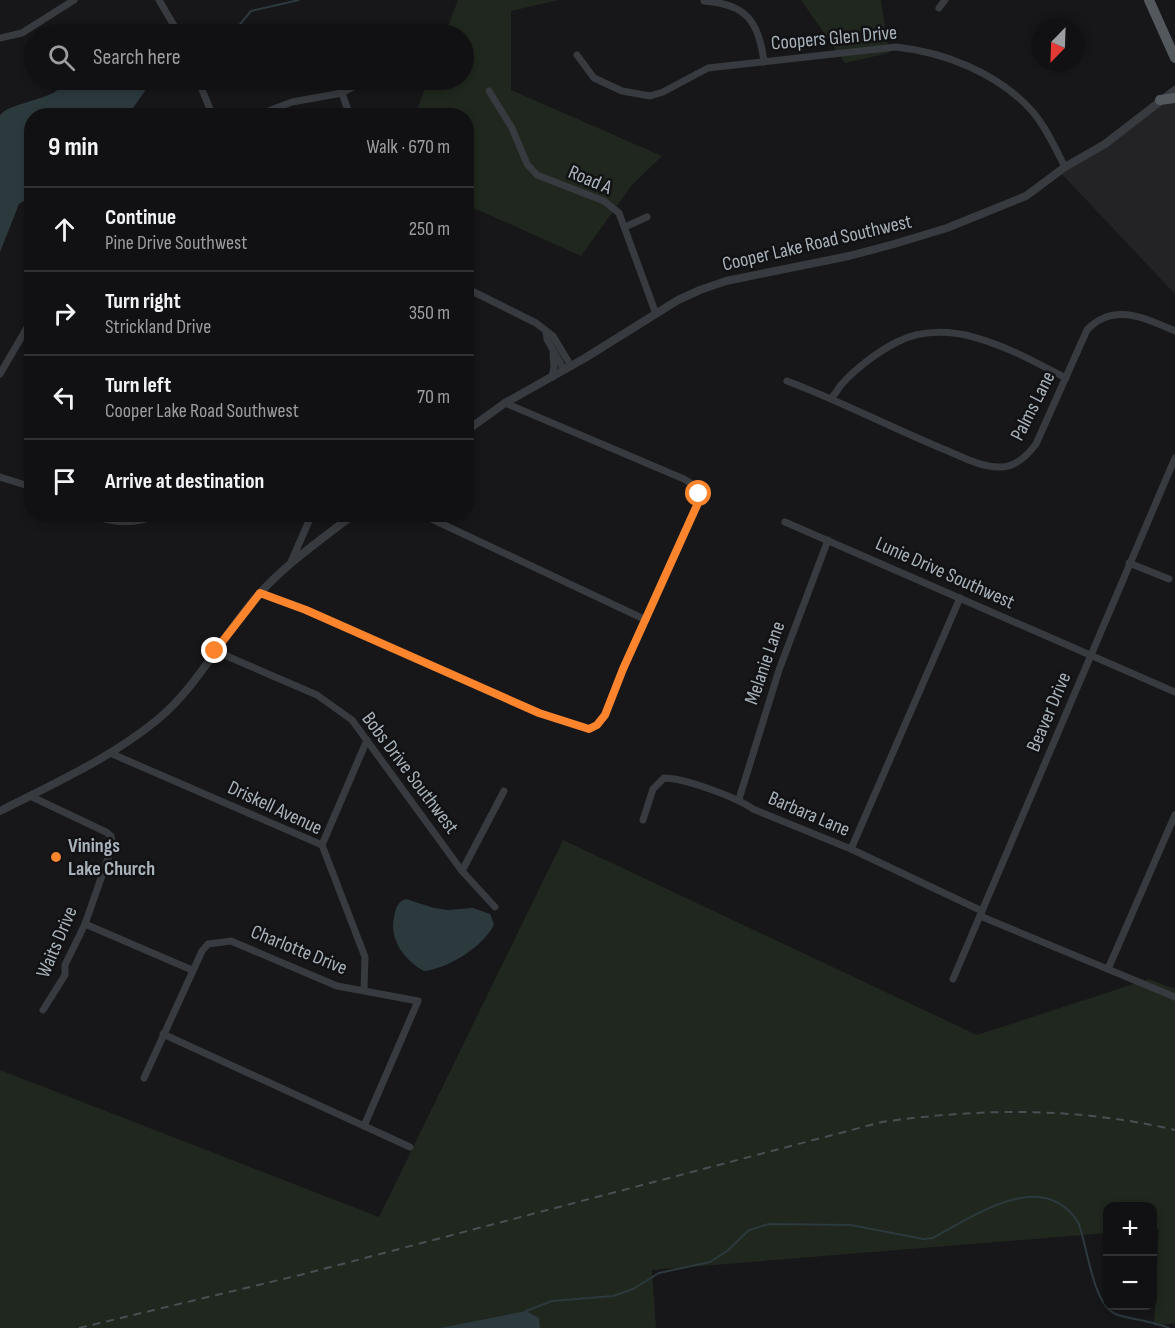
<!DOCTYPE html>
<meta charset="utf-8">
<style>
:root{--surface:#111113;--page:#1e1f21;--text:#f1f3f6;--muted:#9c9da0;--line:#303133}
body{margin:0;font-family:"Sofia Sans Condensed",sans-serif;background:var(--page);color:var(--text)}
.controls{position:absolute;right:18px;bottom:18px;display:grid;overflow:hidden;border-radius:12px;box-shadow:0 3px 9px #0003}
.controls button{width:54px;height:54px;display:grid;place-items:center;padding:0;border:0;border-bottom:2px solid var(--line);background:var(--surface);color:var(--text);font:30px sans-serif}
.compass{position:absolute;left:1031px;top:18px;width:54px;height:54px;border-radius:50%;background:var(--surface);box-shadow:0 3px 9px #0003;rotate:203deg}
.stop{position:absolute;width:18px;height:18px;margin:-14px;border:4px solid #fc842c;border-radius:50%;background:#fff}
.stop.end{background:#fc842c;border-color:#fff;box-shadow:0 2px 6px #0008}
.list{margin:0;padding:0;list-style:none}
h2{display:flex;justify-content:space-between;align-items:center;height:78px;margin:0;padding:0 24px;font-size:26px}
h2 small{font-size:20px;font-weight:400;color:var(--muted)}
.list li{display:grid;grid-template-columns:39px 1fr auto;gap:18px;align-items:center;box-sizing:border-box;height:84px;padding:0 24px;border-top:2px solid var(--line)}
.list b{display:block;font-size:22px;white-space:nowrap}
.list p{margin:0;font-size:20px;white-space:nowrap;color:var(--muted)}
.list em{font-size:20px;font-style:normal;color:var(--muted)}
.icon{flex:none;width:33px;height:33px;fill:none;stroke:currentColor;stroke-width:2;stroke-linecap:round;stroke-linejoin:round}
.map{position:relative;flex:none;width:1175px;height:1328px;overflow:hidden}
.search{position:absolute;background:var(--surface);box-shadow:0 3px 9px #0003;left:24px;top:24px;width:450px;height:66px;display:flex;align-items:center;gap:15px;box-sizing:border-box;padding:0 21px;border-radius:33px;color:var(--muted);font-size:22px}
.panel{position:absolute;background:var(--surface);box-shadow:0 3px 9px #0003;left:24px;top:108px;width:450px;height:414px;border-radius:24px}
.map>svg:first-child{display:block}
.built{fill:#232326}
.green{fill:#1f271e}
.water{fill:#2c3a3e}
.lines{fill:none;stroke-linecap:round;stroke-linejoin:round}
.stream{stroke:#2c3a3e;stroke-width:2}
.minor{stroke:#373a3e;stroke-width:7}
.tertiary{stroke:#373a3e;stroke-width:8}
.primary{stroke:#53585d;stroke-width:10}
.rail{stroke:#4a4f53;stroke-width:2;stroke-dasharray:8 6;stroke-linecap:butt}
.route{stroke:#fc842c;stroke-width:8}
.poi-dot{fill:#fc842c;stroke:#121214;stroke-width:2}
.labels{text-anchor:middle;dominant-baseline:central;stroke-width:5;stroke-linejoin:round;paint-order:stroke}
.street-label{font-size:20px;fill:#a8b2ba;stroke:#121214}
.poi-label{font-size:20px;font-weight:bold;fill:#a8b2ba;stroke:#121214;text-anchor:start}
</style>
<div class="map">
<svg width="1175" height="1328" viewBox="0 0 1175 1328">
<rect width="100%" height="100%" fill="#171719"/>
<!-- built -->
<polygon class="built" points="1175,94 1175,294 1059,171"/>
<!-- green -->
<g class="green">
<polygon points="458,0 559,0 511,11 511,90 662,156 632,185 581,256 467,205 466,116 415,116 428,80 464,80 464,34 445,34"/>
<polygon points="801,0 881,0 889,53 845,63"/>
<polygon points="563,840 977,1035 1149,979 1175,989 1175,1323 1154,1326 1159,1229 1153,1229 1152,1206 1108,1206 1107,1233 652,1270 656,1328 0,1328 0,1070 379,1217"/>
</g>
<!-- water -->
<g class="water">
<path d="M73,80L152,81L128,115L32,116L31,196L19,204L0,252V115C8,105 40,100 53,93C60,89 66,84 73,80Z"/>
<path d="M406,899L434,908L448,910L473,908L490,914L494,924C485,946 447,969 424,971C404,960 389,939 394,917C396,908 397,902 406,899Z"/>
<polygon points="526,1311 539,1318 540,1328 440,1328"/>
</g>
<g class="lines">
<!-- stream -->
<g class="stream">
<polyline points="232,34 251,11 299,0"/>
<path d="M526,1311L552,1301L613,1296L633,1289L659,1273L710,1262L727,1251L749,1230L769,1224L851,1225L923,1239L933,1238C974,1216 1042,1167 1078,1222C1088,1246 1092,1307 1118,1315C1135,1320 1152,1321 1169,1328"/>
</g>
<!-- minor -->
<g class="minor">
<polyline points="159,0 179,34"/>
<path d="M704,1C747,4 759,22 764,62"/>
<polyline points="939,8 945,0"/>
<polyline points="0,38 22,33 74,0"/>
<path d="M577,55L594,78L622,91L650,96L663,92L708,68L896,47C945,52 999,74 1032,111C1046,127 1055,148 1065,167"/>
<polyline points="198,80 213,116"/>
<polyline points="489,91 512,128 527,164 537,175 604,201 619,213 656,314"/>
<polyline points="342,93 350,116"/>
<polyline points="255,116 292,102 342,93 366,80"/>
<polyline points="625,227 647,217"/>
<polyline points="466,288 536,323 553,336 571,366"/>
<polyline points="546,332 547,339 564,370"/>
<polyline points="0,374 32,319"/>
<polyline points="552,377 554,367 553,354"/>
<path d="M787,381C840,401 890,427 943,449C961,456 979,467 999,467C1015,468 1027,456 1036,444L1087,330C1113,302 1145,318 1175,331"/>
<path d="M831,398C836,394 838,388 842,384C856,368 879,351 897,342C953,314 1017,353 1066,378"/>
<polyline points="0,477 32,487"/>
<path d="M91,514C115,525 137,524 160,514"/>
<polyline points="421,514 646,620"/>
<polyline points="785,522 1175,692"/>
<polyline points="291,562 312,514"/>
<polyline points="1129,563 1169,579"/>
<polyline points="260,593 306,610 541,714 589,729 597,725 605,715 623,669 698,503 697,487 684,479 505,403"/>
<polyline points="215,651 317,695 352,720 462,871 495,907"/>
<polyline points="110,753 322,845 365,957 364,990"/>
<polyline points="30,796 106,832 111,836 113,844 85,924 65,965 65,975 43,1010"/>
<polyline points="739,799 779,670 828,540"/>
<path d="M643,820L653,789L664,778C684,778 736,797 753,809L851,849L982,911"/>
<polyline points="322,845 367,740"/>
<polyline points="851,849 960,598"/>
<polyline points="462,871 504,791"/>
<polyline points="980,916 1175,997"/>
<polyline points="85,924 192,970"/>
<polyline points="1108,969 1175,815"/>
<polyline points="953,979 1175,458"/>
<polyline points="163,1034 410,1147"/>
<polyline points="144,1078 202,951 208,944 231,941 337,986 418,1001 364,1126"/>
</g>
<!-- tertiary -->
<g class="tertiary">
<polyline points="466,431 505,403 585,358 678,300 700,290 726,281 849,256 894,244 947,228 1026,196 1065,167 1105,144 1175,90"/>
<path d="M0,811C53,784 111,758 157,720C199,686 224,632 260,593C287,563 322,539 354,514"/>
</g>
<!-- primary -->
<g class="primary">
<polyline points="1149,0 1175,58"/>
<polyline points="1160,100 1175,98"/>
</g>
<!-- rail -->
<path class="rail" d="M79,1328L304,1274L882,1122C981,1108 1077,1107 1175,1130"/>
</g>
<g class="lines">
<!-- route -->
<polyline class="route" points="215,651 260,593 306,610 539,713 589,729 597,725 605,715 623,669 698,503 699,494"/>
</g>
<!-- markers -->
<circle class="poi-dot" cx="56" cy="857" r="6"/>
<g class="labels">
<!-- street labels -->
<g class="street-label">
<text transform="translate(834 38) rotate(-5)">Coopers Glen Drive</text>
<text transform="translate(590 180) rotate(23)">Road A</text>
<text transform="translate(817 243) rotate(-13)">Cooper Lake Road Southwest</text>
<text transform="translate(1033 406) rotate(-63)">Palms Lane</text>
<text transform="translate(945 573) rotate(24)">Lunie Drive Southwest</text>
<text transform="translate(765 663) rotate(-71)">Melanie Lane</text>
<text transform="translate(1049 712) rotate(-67)">Beaver Drive</text>
<text transform="translate(410 773) rotate(53)">Bobs Drive Southwest</text>
<text transform="translate(275 808) rotate(25)">Driskell Avenue</text>
<text transform="translate(809 814) rotate(23)">Barbara Lane</text>
<text transform="translate(57 942) rotate(-67)">Waits Drive</text>
<text transform="translate(299 950) rotate(22)">Charlotte Drive</text>
</g>
<!-- poi labels -->
<g class="poi-label">
<text x="68" y="846">Vinings<tspan x="68" dy="23">Lake Church</tspan></text>
</g>
</g>
</svg>
<div class="controls">
<button>+</button>
<button>−</button>
</div>
<svg class="compass" viewBox="-18 -18 36 36"><path d="M0-13l5 13h-10z" fill="#e53935"/><path d="M0 13l5-13h-10z" fill="#9c9da0"/></svg>
<div class="stop" style="left:699px;top:494px"></div>
<div class="stop end" style="left:215px;top:651px"></div>
<div class="search"><svg class="icon" aria-label="search" viewBox="0 0 24 24"><circle cx="10" cy="10" r="6"/><path d="M15 15l6 6"/></svg>Search here</div>
<section class="panel">
<h2>9 min<small>Walk · 670 m</small></h2>
<ul class="list">
<li><svg class="icon" aria-label="ahead" viewBox="0 0 24 24"><path d="M12 20V5M6 11l6-6 6 6"/></svg><div><b>Continue</b><p>Pine Drive Southwest</p></div><em>250 m</em></li>
<li><svg class="icon" aria-label="right" viewBox="0 0 24 24"><path d="M7 20v-9h11M14 6l5 5-5 5"/></svg><div><b>Turn right</b><p>Strickland Drive</p></div><em>350 m</em></li>
<li><svg class="icon" aria-label="left" viewBox="0 0 24 24"><path d="M17 20v-9H6M10 6l-5 5 5 5"/></svg><div><b>Turn left</b><p>Cooper Lake Road Southwest</p></div><em>70 m</em></li>
<li><svg class="icon" aria-label="arrive" viewBox="0 0 24 24"><path d="M6 21V4h12l-3 4 3 4H6"/></svg><div><b>Arrive at destination</b></div></li>
</ul>
</section>
</div>
